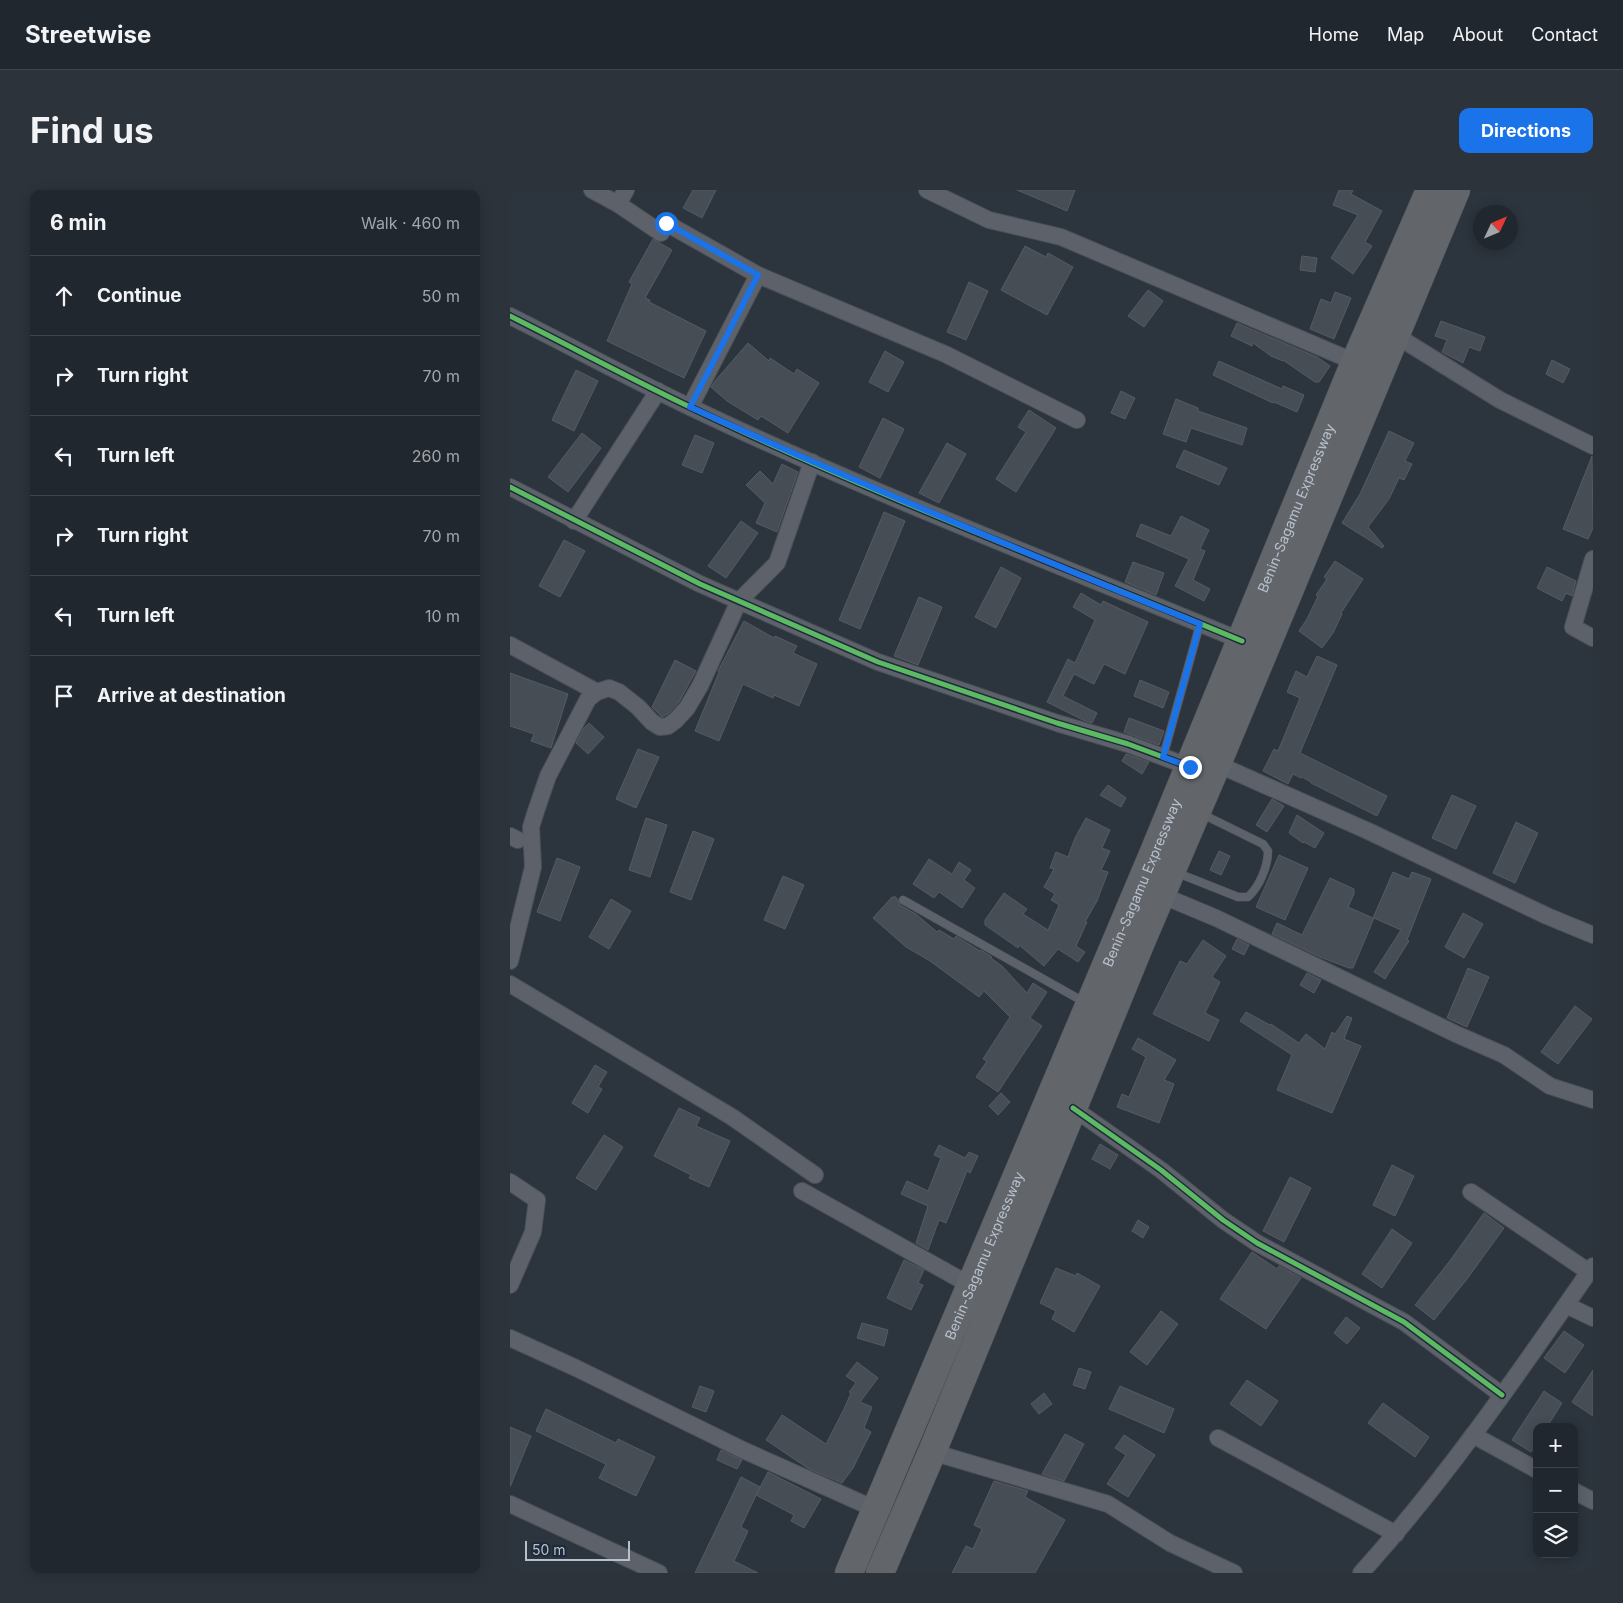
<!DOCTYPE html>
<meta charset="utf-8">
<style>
:root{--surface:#21272e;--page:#2d333a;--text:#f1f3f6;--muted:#a2a5aa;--line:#3e444a;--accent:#1a73e8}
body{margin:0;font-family:Inter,sans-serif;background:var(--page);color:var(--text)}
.controls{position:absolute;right:15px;bottom:15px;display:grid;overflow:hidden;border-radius:10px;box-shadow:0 2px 12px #0003}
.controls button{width:45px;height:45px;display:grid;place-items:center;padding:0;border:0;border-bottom:1px solid var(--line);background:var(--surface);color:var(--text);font:25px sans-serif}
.compass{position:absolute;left:963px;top:15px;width:45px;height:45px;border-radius:50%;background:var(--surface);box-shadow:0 2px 12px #0003;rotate:46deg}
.scale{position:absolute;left:15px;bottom:12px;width:105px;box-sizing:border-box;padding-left:5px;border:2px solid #b7c0ce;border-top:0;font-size:14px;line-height:18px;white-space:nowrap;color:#b7c0ce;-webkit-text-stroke:4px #1e2a39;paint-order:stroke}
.stop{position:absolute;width:15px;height:15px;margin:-11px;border:4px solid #1a73e8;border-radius:50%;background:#fff}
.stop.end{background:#1a73e8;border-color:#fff;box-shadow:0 1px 5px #0008}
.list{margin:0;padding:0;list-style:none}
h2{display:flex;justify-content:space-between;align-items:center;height:65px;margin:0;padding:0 20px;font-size:21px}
h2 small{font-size:16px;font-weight:400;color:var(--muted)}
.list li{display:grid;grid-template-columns:32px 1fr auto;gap:15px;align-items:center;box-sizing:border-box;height:80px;padding:0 20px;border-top:1px solid var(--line)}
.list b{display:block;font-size:19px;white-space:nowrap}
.list em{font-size:16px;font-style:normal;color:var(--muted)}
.icon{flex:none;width:28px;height:28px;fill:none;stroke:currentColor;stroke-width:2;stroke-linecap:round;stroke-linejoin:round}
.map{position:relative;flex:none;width:1083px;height:1383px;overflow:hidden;border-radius:10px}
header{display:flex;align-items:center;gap:30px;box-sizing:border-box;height:70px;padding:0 25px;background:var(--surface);border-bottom:1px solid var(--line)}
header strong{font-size:24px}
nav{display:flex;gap:28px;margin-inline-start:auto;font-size:18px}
.intro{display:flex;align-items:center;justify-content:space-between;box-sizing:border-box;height:120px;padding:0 30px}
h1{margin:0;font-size:35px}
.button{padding:12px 22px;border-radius:10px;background:var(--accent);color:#fff;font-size:18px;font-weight:700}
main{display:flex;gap:30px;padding:0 30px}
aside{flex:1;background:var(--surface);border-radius:10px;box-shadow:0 2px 12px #0003}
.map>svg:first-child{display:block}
.building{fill:#464d55;stroke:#545b64}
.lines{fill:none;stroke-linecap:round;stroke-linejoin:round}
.lane-casing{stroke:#4b5057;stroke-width:9}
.street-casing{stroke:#4b5057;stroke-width:18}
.highway-casing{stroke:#495058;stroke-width:29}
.lane{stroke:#5d626a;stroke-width:8}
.street{stroke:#5d626a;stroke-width:16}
.highway{stroke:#62666a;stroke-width:28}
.cycleway-casing{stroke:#1e2a39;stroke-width:8}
.cycleway{stroke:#5cba63;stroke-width:5}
.route{stroke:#1a73e8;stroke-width:6}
.labels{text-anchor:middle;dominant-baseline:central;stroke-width:4;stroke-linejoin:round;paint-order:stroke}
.street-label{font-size:14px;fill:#b7c0ce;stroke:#1e2a39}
</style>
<header>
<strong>Streetwise</strong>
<nav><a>Home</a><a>Map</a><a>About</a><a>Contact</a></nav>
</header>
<div class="intro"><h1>Find us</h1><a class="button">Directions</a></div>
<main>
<aside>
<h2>6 min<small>Walk · 460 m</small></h2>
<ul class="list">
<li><svg class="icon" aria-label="ahead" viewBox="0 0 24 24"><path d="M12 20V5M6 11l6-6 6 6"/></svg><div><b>Continue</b></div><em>50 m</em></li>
<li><svg class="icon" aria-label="right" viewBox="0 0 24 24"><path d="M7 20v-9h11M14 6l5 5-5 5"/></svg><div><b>Turn right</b></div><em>70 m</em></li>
<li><svg class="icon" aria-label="left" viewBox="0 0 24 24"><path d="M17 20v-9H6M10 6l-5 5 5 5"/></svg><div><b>Turn left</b></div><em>260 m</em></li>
<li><svg class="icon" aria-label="right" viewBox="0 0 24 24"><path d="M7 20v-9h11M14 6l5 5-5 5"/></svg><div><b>Turn right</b></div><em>70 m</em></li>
<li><svg class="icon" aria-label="left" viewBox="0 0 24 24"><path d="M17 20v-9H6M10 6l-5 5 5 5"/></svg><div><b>Turn left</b></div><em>10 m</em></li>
<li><svg class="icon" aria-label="arrive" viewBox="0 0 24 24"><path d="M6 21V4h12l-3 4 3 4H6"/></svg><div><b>Arrive at destination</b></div></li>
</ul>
</aside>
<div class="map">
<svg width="1083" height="1383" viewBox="0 0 1083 1383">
<rect width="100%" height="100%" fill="#2c343d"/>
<!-- building -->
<g class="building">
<polygon points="183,0 206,0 192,28 173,18"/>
<polygon points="507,0 565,0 557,21"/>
<polygon points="829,0 843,0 841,4 872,21 855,52 862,56 843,84 821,68 848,25 823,15"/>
<polygon points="143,49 162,60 135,108 140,110 139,112 196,141 174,188 97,151 122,94 119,92"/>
<polygon points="515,56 536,67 538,63 563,77 537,125 491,100"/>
<polygon points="792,66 807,68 805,82 790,80"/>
<polygon points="459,92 478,101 456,150 437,142"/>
<polygon points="638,100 653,111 634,137 618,126"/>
<polygon points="825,102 841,108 824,149 800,139 811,109 821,113"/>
<polygon points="931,131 975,147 970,161 959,157 953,173 932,162 937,150 925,146"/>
<polygon points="727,133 807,167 820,176 809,192 805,192 773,170 773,171 761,166 743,153 742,156 721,146"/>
<polygon points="238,153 259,171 260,168 284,184 287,179 309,193 278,243 251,226 248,230 217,211 201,197 205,191"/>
<polygon points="375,161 394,172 378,202 359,192"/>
<polygon points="1042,170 1060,179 1053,193 1036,184"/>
<polygon points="709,171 772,199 773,196 794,205 787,222 764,212 763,213 703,185"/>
<polygon points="66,180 88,191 64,241 42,230"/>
<polygon points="611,201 625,208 615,229 601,223"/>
<polygon points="666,209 688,218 688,221 737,238 732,255 681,238 676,252 653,244"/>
<polygon points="519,220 546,238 506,302 486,289 516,242 508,237"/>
<polygon points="373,228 394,239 370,288 349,277"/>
<polygon points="879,241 904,253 895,271 902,274 894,290 889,288 879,309 858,337 874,356 872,358 832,333 850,304"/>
<polygon points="72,243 91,258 58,302 38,287"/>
<polygon points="185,245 204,253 192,283 172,275"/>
<polygon points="437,253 456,264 429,313 409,303"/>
<polygon points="674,260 717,278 709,295 666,277"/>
<polygon points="1082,266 1083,338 1078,349 1053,339"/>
<polygon points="272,274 288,282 267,342 246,333 255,313 236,295 250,281 263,294"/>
<polygon points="374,322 395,331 350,439 329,430"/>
<polygon points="671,326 699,340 690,359 695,361 683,390 700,399 694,411 665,396 679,369 626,346 631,334 661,346"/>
<polygon points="231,331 248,343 216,388 198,376"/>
<polygon points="54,350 75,361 50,407 29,396"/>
<polygon points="825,371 853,389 831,423 832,424 823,443 812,458 789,441 797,429 808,406 806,405 817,389 814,387"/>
<polygon points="623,372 654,383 646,405 615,392"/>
<polygon points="491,377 511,388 486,438 465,427"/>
<polygon points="1037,377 1066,391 1062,406 1056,403 1052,411 1027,398"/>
<polygon points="571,403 591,415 593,411 638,432 615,484 594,474 584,494 564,484 553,506 587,523 582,533 573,530 537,512 558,469 565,473 585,430 563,417"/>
<polygon points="409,407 432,417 408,475 384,466"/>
<polygon points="234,431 264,448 265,446 287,456 283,463 307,474 289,516 264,505 263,508 233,494 209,551 185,541 209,482 208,481"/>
<polygon points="807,466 827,475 790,563 877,606 867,626 801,593 801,592 792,587 791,588 783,584 778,594 753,581 764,559 768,561 790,508 777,502 786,481 797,487"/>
<polygon points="165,470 186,481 169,512 159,523 152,527 142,517"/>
<polygon points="0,483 58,504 41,558 21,551 24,544 0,536"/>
<polygon points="630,490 659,502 653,518 624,506"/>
<polygon points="619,528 654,541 649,555 614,542"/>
<polygon points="79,533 94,547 78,564 66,553 74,538"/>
<polygon points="128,559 149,567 126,618 106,609"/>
<polygon points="616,564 639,572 632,584 612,571"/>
<polygon points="598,595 616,608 611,617 590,605"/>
<polygon points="942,605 966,616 946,659 922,648"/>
<polygon points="762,609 774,616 757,642 746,635"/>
<polygon points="787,625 814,643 805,658 794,652 793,653 779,643"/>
<polygon points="136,628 157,635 140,687 119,680"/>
<polygon points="576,628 600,640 592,658 600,661 591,680 598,682 587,711 575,732 577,732 566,756 575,762 568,772 548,759 534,776 509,755 508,758 475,735 475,730 494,703 517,719 513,724 538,740 549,715 541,710 545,704 534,697 544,679 540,678 546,662 558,667 565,648"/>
<polygon points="1006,632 1028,643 1005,693 983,683"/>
<polygon points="183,641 204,649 181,710 160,702"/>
<polygon points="709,661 720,666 711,685 700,680"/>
<polygon points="769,665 798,678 775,730 746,717"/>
<polygon points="47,668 70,677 50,731 27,722"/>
<polygon points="419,669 442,684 449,672 461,680 454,690 465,698 452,718 429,702 424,708 403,694"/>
<polygon points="883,682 899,689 902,682 921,689 897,750 899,751 875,789 864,782 891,740 864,728 843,778 839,778 810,767 762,744 767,733 792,745 820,688 844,699 844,704 838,717 863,728"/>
<polygon points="273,686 294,695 275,739 254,730"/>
<polygon points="382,707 386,707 390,715 406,724 427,742 429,740 444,749 446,746 470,761 471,760 482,767 481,768 492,776 517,803 523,793 537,802 520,828 532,836 488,902 466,887 477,871 473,869 500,827 474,801 469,807 420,771 396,757 363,728"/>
<polygon points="101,709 121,721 99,759 79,747"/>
<polygon points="953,723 973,734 954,768 935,757"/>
<polygon points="727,749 739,755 734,765 722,759"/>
<polygon points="693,750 716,766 702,787 710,792 695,823 709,830 699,851 643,824 670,771 677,774"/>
<polygon points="958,778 979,787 957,837 937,828"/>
<polygon points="797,783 811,790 804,803 790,795"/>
<polygon points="1065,816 1082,829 1048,874 1031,862"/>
<polygon points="736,822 760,835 761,834 789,853 796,844 815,859 822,842 825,844 837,826 842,828 834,849 851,856 822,923 767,900 782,865 730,831"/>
<polygon points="628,848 666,870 654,890 664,894 649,933 607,917 612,904 619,907 636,867 622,859"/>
<polygon points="85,875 97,882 88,897 92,899 78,923 62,913"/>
<polygon points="491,903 500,912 488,925 479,916"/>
<polygon points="169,918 190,928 186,936 220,951 199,997 179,988 181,985 144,966"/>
<polygon points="94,945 113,957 86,1000 66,988"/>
<polygon points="590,954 608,965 600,979 582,969"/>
<polygon points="429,955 455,968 459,962 468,966 460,983 457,981 436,1033 429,1030 418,1060 406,1053 418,1016 391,1004 397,991 418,1001 431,968 424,965"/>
<polygon points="882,975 904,986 885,1026 863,1015"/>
<polygon points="780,987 801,998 774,1052 753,1041"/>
<polygon points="974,1023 994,1038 957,1089 924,1130 905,1115 942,1068"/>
<polygon points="628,1030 639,1037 633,1048 622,1041"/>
<polygon points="882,1039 902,1053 872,1098 852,1084"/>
<polygon points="742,1062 767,1079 769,1076 791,1088 756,1139 710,1109"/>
<polygon points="394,1070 414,1080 408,1093 413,1095 401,1120 377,1108"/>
<polygon points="546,1078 566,1086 567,1083 590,1096 564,1142 542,1129 546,1121 530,1113"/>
<polygon points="651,1121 668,1134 637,1175 620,1162"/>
<polygon points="836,1127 850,1138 837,1154 824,1143"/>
<polygon points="352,1133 378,1140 374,1156 347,1148"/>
<polygon points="1054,1141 1074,1155 1055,1183 1034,1168"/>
<polygon points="347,1172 368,1188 350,1212 362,1217 354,1238 361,1242 343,1278 332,1293 299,1279 256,1250 272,1225 316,1254 334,1219 341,1203 339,1202 346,1193 336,1186"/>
<polygon points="569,1178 581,1182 575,1199 563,1195"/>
<polygon points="1083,1180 1083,1226 1062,1212"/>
<polygon points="737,1190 768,1211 751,1236 720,1214"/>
<polygon points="190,1196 204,1201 196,1222 182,1217"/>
<polygon points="610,1196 664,1219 654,1243 599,1219"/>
<polygon points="1034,1201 1052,1213 1037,1237 1027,1237 1027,1253 1021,1262 1002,1250"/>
<polygon points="534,1203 542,1214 529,1224 521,1214"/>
<polygon points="873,1213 919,1247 905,1267 858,1233"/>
<polygon points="36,1219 106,1253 108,1249 145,1267 126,1306 89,1288 96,1274 26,1241"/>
<polygon points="0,1237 21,1246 0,1297"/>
<polygon points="555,1244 574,1254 554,1291 532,1284"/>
<polygon points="614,1245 645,1265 618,1307 597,1294 616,1265 605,1258"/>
<polygon points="211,1260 232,1270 227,1279 207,1270"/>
<polygon points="258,1282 311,1309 294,1338 281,1331 284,1325 246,1305"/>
<polygon points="231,1287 250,1297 231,1337 238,1341 224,1371 248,1383 185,1383"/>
<polygon points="484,1291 518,1301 515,1307 555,1330 525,1383 442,1383 456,1356 463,1359 472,1339 464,1335"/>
</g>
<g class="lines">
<defs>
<g id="lane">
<polyline points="653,567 690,434"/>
<path d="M665,682L728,707H738C749,697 758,677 758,661L753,654L692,624"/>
<polyline points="393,710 576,813"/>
</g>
<g id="street">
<polyline points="82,0 108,14 151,43"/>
<polyline points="417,0 479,30 551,47 845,172"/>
<polyline points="108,14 116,0"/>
<polyline points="156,33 248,85 435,164 567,230"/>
<path d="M0,126C60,156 119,188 180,217C360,303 547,374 732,451"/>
<polyline points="885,145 990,210 1083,256"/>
<polyline points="180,217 248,85"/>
<polyline points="0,297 190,394 368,472 547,533 618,554 680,577"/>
<polyline points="64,331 148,201"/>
<polyline points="1083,369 1063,437 1083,448"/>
<polyline points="0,455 87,502"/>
<polyline points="707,574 858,641 1037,726 1083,745"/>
<polyline points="0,646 8,650"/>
<polyline points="651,705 706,728 946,844 994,865 1040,896 1083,910"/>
<polyline points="0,771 23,677 21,637 26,621 38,586 78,509 87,502 99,498 109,502 128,517 142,532 150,537 158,536 166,530 177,518 190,496 229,411 267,373 302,272"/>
<polyline points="0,794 222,927 305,985"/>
<polyline points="563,918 651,980 713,1030 747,1053 894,1132 992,1205"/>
<polyline points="0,992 27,1010 23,1042 0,1095"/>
<polyline points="292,1001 460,1095"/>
<polyline points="961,1002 1079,1082"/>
<polyline points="1056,1115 1083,1128"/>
<polyline points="0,1148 66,1178 233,1260 365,1319"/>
<polyline points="963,1245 1027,1280"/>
<polyline points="708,1248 886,1344"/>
<polyline points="422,1262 598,1314 660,1353 724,1383"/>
<polyline points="1064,1301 1083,1311"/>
<polyline points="0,1314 149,1383"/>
<path d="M851,1383C937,1288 1010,1181 1083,1076"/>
</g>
<g id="highway">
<path id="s1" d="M339,1383L644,662L845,172L920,0"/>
<polyline points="370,1383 422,1262 631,752 707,574 946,0"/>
</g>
</defs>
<!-- lane casing -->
<use href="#lane" class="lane-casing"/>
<!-- street casing -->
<use href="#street" class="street-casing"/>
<!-- highway casing -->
<use href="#highway" class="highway-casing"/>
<!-- lane -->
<use href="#lane" class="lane"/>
<!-- street -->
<use href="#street" class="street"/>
<!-- highway -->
<use href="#highway" class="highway"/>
<defs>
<g id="cycleway">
<path d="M0,126C60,156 119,188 180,217C360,303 547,374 732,451"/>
<polyline points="0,297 190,394 368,472 547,533 618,554 680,577"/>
<polyline points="563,918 651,980 713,1030 747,1053 894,1132 992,1205"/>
</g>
</defs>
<!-- cycleway casing -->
<use href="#cycleway" class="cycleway-casing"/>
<!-- cycleway -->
<use href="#cycleway" class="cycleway"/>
</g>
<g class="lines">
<!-- route -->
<path class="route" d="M156,33L248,85L180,217C348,293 518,364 690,434L653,567L680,577"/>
</g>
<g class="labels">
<!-- street labels -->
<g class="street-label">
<text stroke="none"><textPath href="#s1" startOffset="1155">Benin-Sagamu Expressway</textPath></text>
<text stroke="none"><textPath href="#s1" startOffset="750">Benin-Sagamu Expressway</textPath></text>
<text stroke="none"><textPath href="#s1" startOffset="345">Benin-Sagamu Expressway</textPath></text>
</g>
</g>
</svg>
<div class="controls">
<button>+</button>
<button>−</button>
<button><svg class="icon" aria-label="layers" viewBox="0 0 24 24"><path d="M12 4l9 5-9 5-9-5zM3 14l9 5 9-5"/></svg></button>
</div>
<svg class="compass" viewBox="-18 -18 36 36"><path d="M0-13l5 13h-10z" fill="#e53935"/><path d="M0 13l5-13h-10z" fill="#a2a5aa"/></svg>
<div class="scale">50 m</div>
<div class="stop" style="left:156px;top:33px"></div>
<div class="stop end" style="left:680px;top:577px"></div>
</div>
</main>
